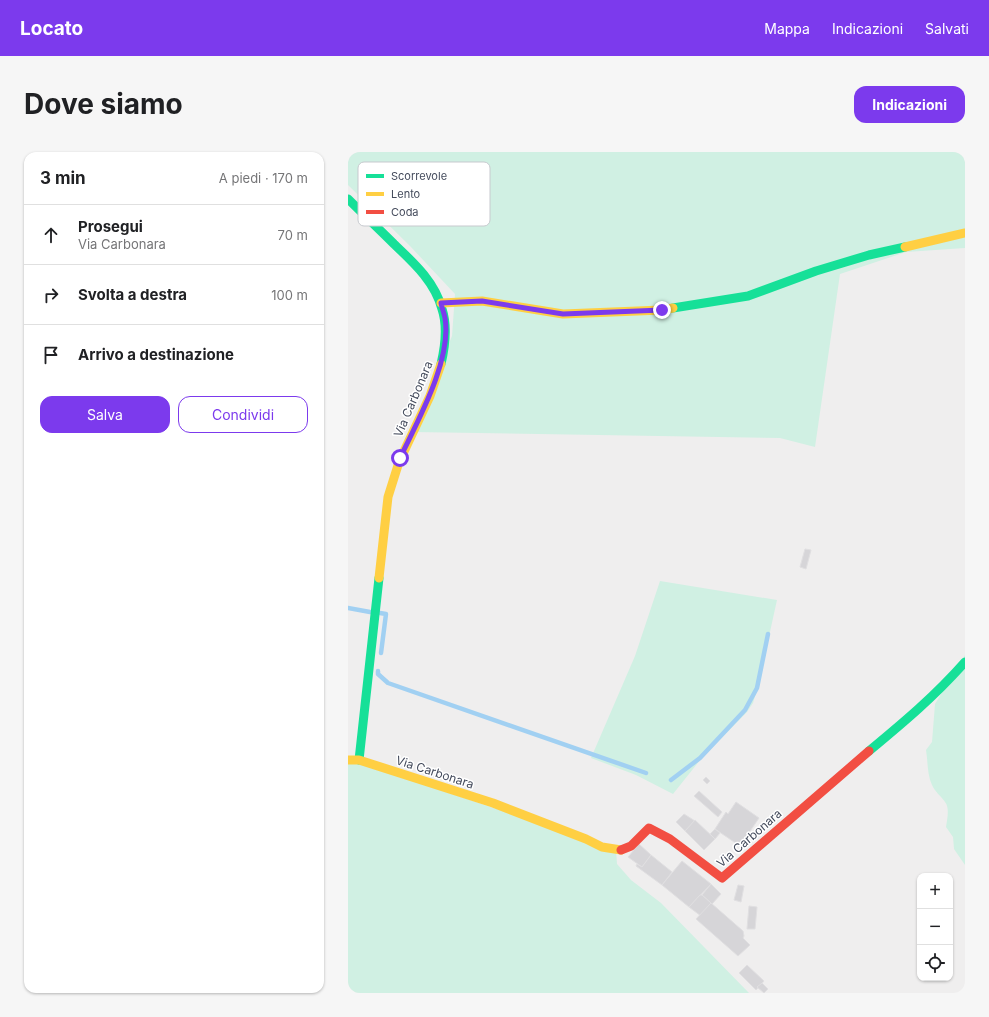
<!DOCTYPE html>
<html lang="it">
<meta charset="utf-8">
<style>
:root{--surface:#fff;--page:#f6f6f6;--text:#202124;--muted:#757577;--line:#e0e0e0;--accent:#7c3aed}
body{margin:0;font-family:Inter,sans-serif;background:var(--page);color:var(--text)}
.controls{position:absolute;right:12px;bottom:12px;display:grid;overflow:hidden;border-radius:8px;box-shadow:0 1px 3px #0004}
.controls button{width:36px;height:36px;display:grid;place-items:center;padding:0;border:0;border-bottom:1px solid var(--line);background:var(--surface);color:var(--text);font:20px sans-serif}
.stop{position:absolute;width:12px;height:12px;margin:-9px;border:3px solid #7c3aed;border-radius:50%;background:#fff}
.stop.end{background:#7c3aed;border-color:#fff;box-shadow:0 1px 4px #0008}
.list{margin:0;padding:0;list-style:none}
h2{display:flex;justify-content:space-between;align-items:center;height:52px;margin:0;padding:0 16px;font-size:17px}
h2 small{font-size:13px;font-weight:400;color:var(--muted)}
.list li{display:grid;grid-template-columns:26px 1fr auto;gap:12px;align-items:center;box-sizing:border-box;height:60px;padding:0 16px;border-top:1px solid var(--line)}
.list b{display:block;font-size:15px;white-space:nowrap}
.list p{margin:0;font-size:13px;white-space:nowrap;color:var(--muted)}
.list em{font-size:13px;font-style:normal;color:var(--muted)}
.actions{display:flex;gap:8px;padding:12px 16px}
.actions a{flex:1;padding:9px 0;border:1px solid var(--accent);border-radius:12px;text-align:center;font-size:14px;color:var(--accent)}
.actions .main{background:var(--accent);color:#fff}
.icon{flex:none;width:22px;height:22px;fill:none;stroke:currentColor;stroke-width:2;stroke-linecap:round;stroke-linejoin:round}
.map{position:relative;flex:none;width:617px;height:841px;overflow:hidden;border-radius:12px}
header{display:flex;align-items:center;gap:24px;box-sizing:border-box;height:56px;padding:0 20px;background:var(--accent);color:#fff}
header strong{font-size:19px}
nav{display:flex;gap:22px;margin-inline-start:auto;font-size:14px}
.intro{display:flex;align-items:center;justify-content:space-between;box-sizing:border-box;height:96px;padding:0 24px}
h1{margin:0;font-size:28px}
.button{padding:10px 18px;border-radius:12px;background:var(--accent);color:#fff;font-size:14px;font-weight:700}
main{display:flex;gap:24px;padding:0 24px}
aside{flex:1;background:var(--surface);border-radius:12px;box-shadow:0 1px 3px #0004}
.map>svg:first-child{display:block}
.green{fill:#d0f0e3}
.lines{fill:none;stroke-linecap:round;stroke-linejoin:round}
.stream{stroke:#a1d0f2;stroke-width:4.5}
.building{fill:#d6d5d8;stroke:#e0dfe1}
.fast{stroke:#16e098;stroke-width:9}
.slow{stroke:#ffcf43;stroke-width:9}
.jam{stroke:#f24e42;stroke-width:9}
.route{stroke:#7c3aed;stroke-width:5}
.labels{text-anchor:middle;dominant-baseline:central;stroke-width:3;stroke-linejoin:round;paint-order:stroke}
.street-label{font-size:12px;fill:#444b5c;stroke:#fff}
.key{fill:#fff;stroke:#c7c9ce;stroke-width:1}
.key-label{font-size:11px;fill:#444b5c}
</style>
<header>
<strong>Locato</strong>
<nav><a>Mappa</a><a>Indicazioni</a><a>Salvati</a></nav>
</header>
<div class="intro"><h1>Dove siamo</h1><a class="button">Indicazioni</a></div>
<main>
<aside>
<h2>3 min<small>A piedi · 170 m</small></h2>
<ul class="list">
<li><svg class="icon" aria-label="ahead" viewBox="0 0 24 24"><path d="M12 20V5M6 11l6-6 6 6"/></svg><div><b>Prosegui</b><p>Via Carbonara</p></div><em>70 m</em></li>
<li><svg class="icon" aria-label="right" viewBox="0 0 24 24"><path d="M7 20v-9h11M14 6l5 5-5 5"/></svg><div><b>Svolta a destra</b></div><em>100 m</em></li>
<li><svg class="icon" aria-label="arrive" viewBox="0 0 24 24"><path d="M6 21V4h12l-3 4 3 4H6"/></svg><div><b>Arrivo a destinazione</b></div></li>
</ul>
<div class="actions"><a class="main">Salva</a><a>Condividi</a></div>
</aside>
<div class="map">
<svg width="617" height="841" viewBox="0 0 617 841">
<rect width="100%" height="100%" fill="#efeeee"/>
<!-- green -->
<g class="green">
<polygon points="0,0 617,0 617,96 558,100 492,122 467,295 432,286 65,280 104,184 107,142 62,94 0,33"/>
<polygon points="312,429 429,448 410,534 405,551 399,560 353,607 325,642 288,623 243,606 287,504"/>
<path d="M617,503V713L606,697L605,685L598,675C599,668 602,656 597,650C593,644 587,640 584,633C579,622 580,610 578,598L584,590L587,552Z"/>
<polygon points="0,607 268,697 269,712 283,728 313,751 401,841 0,841"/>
</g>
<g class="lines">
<!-- stream -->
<g class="stream">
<polyline points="0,456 22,460"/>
<polyline points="32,461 38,462 33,501"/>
<polyline points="30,519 30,522 40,531 298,621"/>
<polyline points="323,628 352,606 397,558 409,536 420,482"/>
</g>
</g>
<!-- building -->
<g class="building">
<polygon points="457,397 463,398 458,417 452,415"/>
<polygon points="358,625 362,629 359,632 355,628"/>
<polygon points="351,639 374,660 370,665 346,644"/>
<polygon points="388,650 411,666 392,694 367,677 378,660 380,662"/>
<polygon points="336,662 347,669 337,679 328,670"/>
<polygon points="347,668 367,687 356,698 337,679"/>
<polygon points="367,677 372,681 367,687 362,682"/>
<polygon points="291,692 303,703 294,715 280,705"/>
<polygon points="303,703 324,720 314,733 288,714 289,712 294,715"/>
<polygon points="334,709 363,732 341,755 314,733"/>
<polygon points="363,732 373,742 364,752 354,743"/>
<polygon points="390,733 396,734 393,750 386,748"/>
<polygon points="352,743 354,743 363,751 353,764 341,755"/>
<polygon points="363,751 395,779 396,784 395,786 402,793 390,804 348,767"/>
<polygon points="401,754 409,755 407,777 399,777"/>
<polygon points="399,813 416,829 408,838 391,821"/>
<polygon points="414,831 420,837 416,841 409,835"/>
</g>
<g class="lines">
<!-- fast -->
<g class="fast">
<path d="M0,47C15,62 31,77 46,92C66,111 87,130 94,157C100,175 97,195 93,212"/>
<polyline points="325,156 400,144 468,119 521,103 557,95"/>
<path d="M521,599C556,570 587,544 617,510"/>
<polyline points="11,608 31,426"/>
</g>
<!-- slow -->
<g class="slow">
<polyline points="557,95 617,81"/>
<polyline points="93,151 134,149 215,162 314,158 325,156"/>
<polyline points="31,426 40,345 51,310 82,244 93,212"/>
<polyline points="0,608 11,608 145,651 238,687 254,695 273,698"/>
</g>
<!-- jam -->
<polyline class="jam" points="273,698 283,694 301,676 322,687 374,726 521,599"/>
</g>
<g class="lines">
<!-- route -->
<path class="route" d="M52,306C70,268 104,208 97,166C96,161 94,156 93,151L134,149L215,162L314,158"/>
</g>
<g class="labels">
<!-- street labels -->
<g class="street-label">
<text transform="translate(65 247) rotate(-67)">Via Carbonara</text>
<text transform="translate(87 620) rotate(18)">Via Carbonara</text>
<text transform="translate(401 686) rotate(-41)">Via Carbonara</text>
</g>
</g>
<!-- legend -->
<rect x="10" y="10" width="132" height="64" rx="6" class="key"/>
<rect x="18" y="22" width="18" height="4" fill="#16e098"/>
<rect x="18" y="40" width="18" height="4" fill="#ffcf43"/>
<rect x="18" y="58" width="18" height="4" fill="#f24e42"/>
<g class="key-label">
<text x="43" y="28">Scorrevole</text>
<text x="43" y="46">Lento</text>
<text x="43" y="64">Coda</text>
</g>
</svg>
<div class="controls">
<button>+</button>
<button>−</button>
<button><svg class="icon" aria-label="locate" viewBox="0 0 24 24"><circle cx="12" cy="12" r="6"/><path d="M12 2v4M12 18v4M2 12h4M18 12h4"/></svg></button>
</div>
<div class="stop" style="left:52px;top:306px"></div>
<div class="stop end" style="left:314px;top:158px"></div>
</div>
</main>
